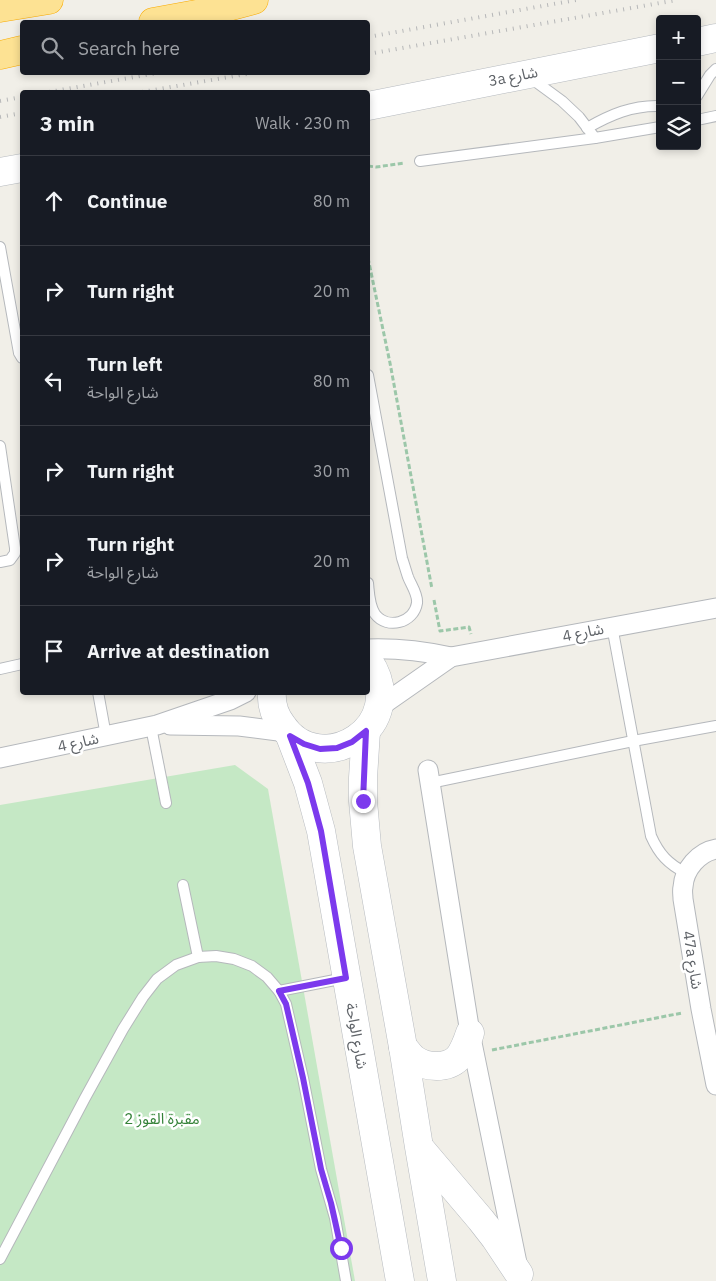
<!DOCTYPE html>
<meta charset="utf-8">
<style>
:root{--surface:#171b24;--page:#20242c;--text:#f1f3f6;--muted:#9ea1a6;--line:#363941}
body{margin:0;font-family:"IBM Plex Sans","Noto Sans Arabic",sans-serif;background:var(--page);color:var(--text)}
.controls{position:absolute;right:15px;top:15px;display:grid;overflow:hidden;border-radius:5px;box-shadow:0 2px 8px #0003}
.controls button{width:45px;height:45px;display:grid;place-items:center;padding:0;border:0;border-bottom:1px solid var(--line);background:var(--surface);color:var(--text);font:25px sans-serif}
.stop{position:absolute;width:15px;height:15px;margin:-11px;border:4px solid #7c3aed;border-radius:50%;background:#fff}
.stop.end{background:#7c3aed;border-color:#fff;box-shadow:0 1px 5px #0008}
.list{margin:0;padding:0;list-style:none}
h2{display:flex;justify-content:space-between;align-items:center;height:65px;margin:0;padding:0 20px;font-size:21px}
h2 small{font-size:16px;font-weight:400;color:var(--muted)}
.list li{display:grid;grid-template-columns:32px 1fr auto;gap:15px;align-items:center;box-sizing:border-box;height:90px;padding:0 20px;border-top:1px solid var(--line)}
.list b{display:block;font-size:19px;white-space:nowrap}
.list p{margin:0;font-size:16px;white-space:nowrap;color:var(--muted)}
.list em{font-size:16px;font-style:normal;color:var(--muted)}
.icon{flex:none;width:28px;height:28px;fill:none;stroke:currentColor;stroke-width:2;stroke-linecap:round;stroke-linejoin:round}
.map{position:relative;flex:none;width:716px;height:1281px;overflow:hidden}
.search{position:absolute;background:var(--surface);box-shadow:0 2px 8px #0003;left:20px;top:20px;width:350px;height:55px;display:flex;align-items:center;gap:12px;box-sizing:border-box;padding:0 18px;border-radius:5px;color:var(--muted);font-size:19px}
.panel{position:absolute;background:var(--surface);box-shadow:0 2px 8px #0003;left:20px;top:90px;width:350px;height:605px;border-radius:5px}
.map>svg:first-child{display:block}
.green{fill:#c5e8c5}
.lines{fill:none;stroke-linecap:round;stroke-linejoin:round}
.lane-casing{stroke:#b5b8bc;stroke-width:12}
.street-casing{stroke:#b5b8bc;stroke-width:21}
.secondary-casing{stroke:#b6babf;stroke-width:29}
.highway-casing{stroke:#f9ab00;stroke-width:29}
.path{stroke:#9cc7a9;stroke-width:3;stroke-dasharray:5 2.5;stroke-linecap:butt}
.lane{stroke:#fff;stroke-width:10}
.street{stroke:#fff;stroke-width:19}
.secondary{stroke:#fff;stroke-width:28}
.highway{stroke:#fde293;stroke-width:28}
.rail{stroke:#b6b7b8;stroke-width:4;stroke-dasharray:1 6;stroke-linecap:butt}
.route{stroke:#7c3aed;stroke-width:6}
.labels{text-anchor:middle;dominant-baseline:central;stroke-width:5;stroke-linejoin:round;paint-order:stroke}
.street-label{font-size:15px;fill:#5f6368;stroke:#fff}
.park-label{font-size:15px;fill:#348238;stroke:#fff}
</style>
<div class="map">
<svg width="716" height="1281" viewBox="0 0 716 1281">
<rect width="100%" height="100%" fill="#f1efe8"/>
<!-- green -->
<polygon class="green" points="235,765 268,789 355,1281 0,1281 0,805"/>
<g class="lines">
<defs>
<g id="lane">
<polyline points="532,79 562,101 579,117 595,138"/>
<polyline points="697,96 710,75 716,69"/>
<polyline points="697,120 716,116"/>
<path d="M587,128C610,115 632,105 660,106"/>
<polyline points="420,161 595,138 660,127"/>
<polyline points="0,247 19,353 22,358"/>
<path d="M368,375L402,558C404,564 406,571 408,577C411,585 418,594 417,603C414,623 387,630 375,614C369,605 369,593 368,583"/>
<polyline points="0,446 15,548 15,553 10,560 0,562"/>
<path d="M612,626L651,836C659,854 668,864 686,873"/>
<polyline points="0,669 22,664"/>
<polyline points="98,692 106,736"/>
<polyline points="151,727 166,803"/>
<polyline points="430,783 633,741 716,726"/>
<polyline points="183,885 198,957"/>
<polyline points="279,991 345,978"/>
<polyline points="0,1259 85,1098 123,1029 143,997 157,979 176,965 198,957 216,956 234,959 252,966 267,977 279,991 286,1004 303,1078 321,1169 335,1218 346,1281"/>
</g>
<g id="street">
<path d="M368,649C396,648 423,651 451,657"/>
<polyline points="378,708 451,657 716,608"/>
<polyline points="170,725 239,726 286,732"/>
<polyline points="0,758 157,725 230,700 246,692"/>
<polyline points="428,770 470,1033 517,1263"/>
<path d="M716,849C699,852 684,869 683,887C682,891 683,895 683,899L701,1009L716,1085"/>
</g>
<g id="secondary">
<polyline points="697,42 716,38"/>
<polyline points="368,106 660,48"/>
<polyline points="0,172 22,168"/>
<path d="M272,692C271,704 275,716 282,725C320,782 413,726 368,660"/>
<polyline points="366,731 363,778 363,801 367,846 403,1047 419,1147 442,1281"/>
<polyline points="290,736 308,783 321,831 400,1281"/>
<path d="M403,1047C407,1051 410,1056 414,1059C426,1068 447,1069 458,1058C464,1051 467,1042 470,1033"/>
<polyline points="420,1148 481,1220 495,1238 519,1274"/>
</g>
<g id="highway">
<polyline points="0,8 49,0"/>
<polyline points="153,22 213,11 254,0"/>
<polyline points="0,55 22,50"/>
</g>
</defs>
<!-- lane casing -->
<use href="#lane" class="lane-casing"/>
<!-- street casing -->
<use href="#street" class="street-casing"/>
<!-- secondary casing -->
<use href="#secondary" class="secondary-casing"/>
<!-- highway casing -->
<use href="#highway" class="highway-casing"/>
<!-- path -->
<g class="path">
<polyline points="368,166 376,167 405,163"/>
<polyline points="368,258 390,363 432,589"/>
<polyline points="434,600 440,631 469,627 471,634"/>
<polyline points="492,1050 682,1013"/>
</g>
<!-- lane -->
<use href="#lane" class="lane"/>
<!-- street -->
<use href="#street" class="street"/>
<!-- secondary -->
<use href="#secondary" class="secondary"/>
<!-- highway -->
<use href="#highway" class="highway"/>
<!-- rail -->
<g class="rail">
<polyline points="368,37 576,0"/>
<polyline points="368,54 677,0"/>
<polyline points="49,92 163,72"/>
<polyline points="142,92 258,72"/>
<polyline points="0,101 22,97"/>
<polyline points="0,117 22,113"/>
</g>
</g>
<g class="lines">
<!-- route -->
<polyline class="route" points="341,1248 331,1203 321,1169 303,1078 286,1004 279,991 346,978 321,831 308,783 290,736 304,744 320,749 337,748 352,742 366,731 363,801"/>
</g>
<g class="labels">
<!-- street labels -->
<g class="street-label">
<text transform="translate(513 76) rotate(-11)">3a شارع</text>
<text transform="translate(583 632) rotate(-11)">شارع 4</text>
<text transform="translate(78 742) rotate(-12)">شارع 4</text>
<text transform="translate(693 960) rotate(81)">47a شارع</text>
<text transform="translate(357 1036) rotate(80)">شارع الواحة</text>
</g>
<!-- park labels -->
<g class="park-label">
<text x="162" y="1118">مقبرة القوز 2</text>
</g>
</g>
</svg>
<div class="controls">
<button>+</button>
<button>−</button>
<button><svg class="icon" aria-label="layers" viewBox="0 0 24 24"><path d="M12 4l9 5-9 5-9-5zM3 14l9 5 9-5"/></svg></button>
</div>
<div class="stop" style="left:341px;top:1248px"></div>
<div class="stop end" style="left:363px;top:801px"></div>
<div class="search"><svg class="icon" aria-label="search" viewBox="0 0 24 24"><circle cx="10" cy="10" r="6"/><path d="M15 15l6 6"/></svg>Search here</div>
<section class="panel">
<h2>3 min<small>Walk · 230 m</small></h2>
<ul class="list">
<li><svg class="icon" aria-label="ahead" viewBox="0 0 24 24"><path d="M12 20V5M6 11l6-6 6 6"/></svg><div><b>Continue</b></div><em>80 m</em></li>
<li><svg class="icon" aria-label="right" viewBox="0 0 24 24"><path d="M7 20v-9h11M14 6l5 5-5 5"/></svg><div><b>Turn right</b></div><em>20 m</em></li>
<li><svg class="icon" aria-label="left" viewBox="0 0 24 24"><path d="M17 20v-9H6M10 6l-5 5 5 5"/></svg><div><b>Turn left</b><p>شارع الواحة</p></div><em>80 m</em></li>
<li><svg class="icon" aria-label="right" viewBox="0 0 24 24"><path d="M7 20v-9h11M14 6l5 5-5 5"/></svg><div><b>Turn right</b></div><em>30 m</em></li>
<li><svg class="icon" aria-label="right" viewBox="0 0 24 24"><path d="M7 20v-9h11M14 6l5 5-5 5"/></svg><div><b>Turn right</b><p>شارع الواحة</p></div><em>20 m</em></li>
<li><svg class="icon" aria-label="arrive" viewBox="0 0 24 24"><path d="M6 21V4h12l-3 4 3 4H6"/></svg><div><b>Arrive at destination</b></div></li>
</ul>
</section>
</div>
